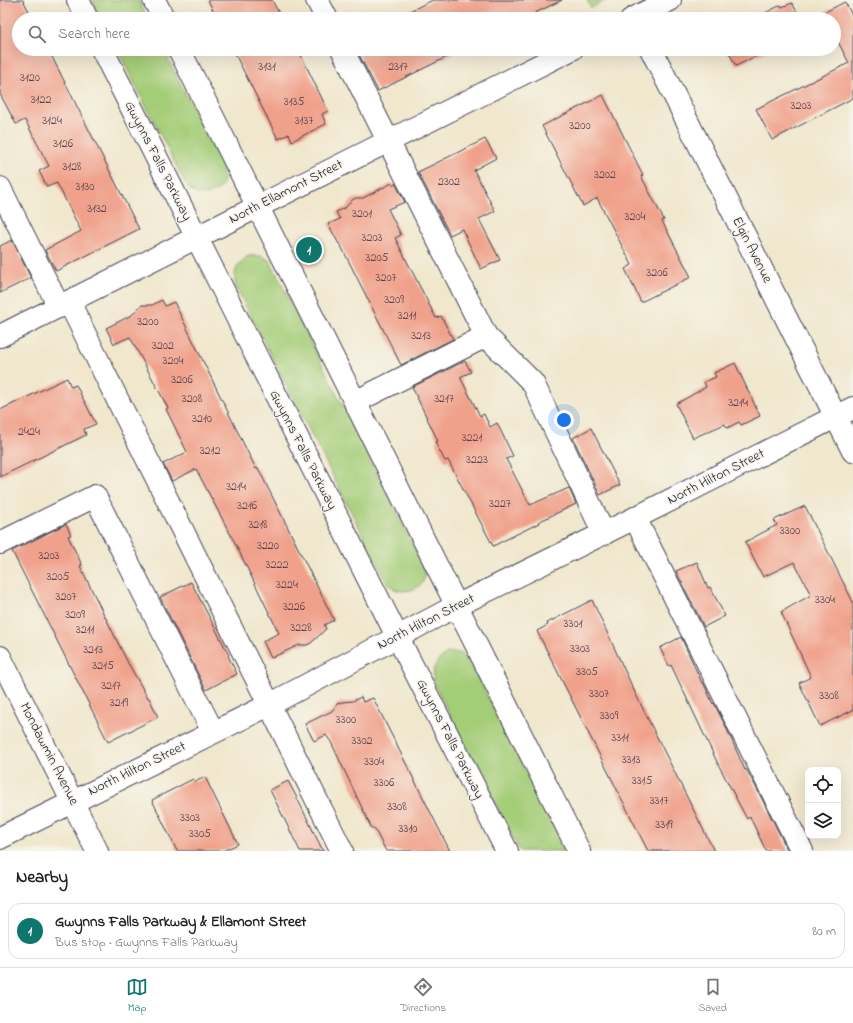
<!DOCTYPE html>
<meta charset="utf-8">
<style>
:root{--surface:#fff;--page:#f2f2f2;--text:#202124;--muted:#757577;--line:#e0e0e0;--accent:#0f766e}
body{margin:0;font-family:"Indie Flower",sans-serif;background:var(--page);color:var(--text)}
.controls{position:absolute;right:12px;bottom:12px;display:grid;overflow:hidden;border-radius:8px;box-shadow:0 4px 16px #0002}
.controls button{width:36px;height:36px;display:grid;place-items:center;padding:0;border:0;border-bottom:1px solid var(--line);background:var(--surface);color:var(--text);font:20px sans-serif}
.you{position:absolute;left:564px;top:420px;width:14px;height:14px;margin:-10px;border:3px solid #fff;border-radius:50%;background:#1a73e8;box-shadow:0 0 0 6px #1a73e833}
.badge{display:grid;place-items:center;width:26px;height:26px;border-radius:50%;background:var(--accent);color:#fff;font-size:13px;font-weight:700}
.pin{position:absolute;translate:-50% -50%;border:2px solid #fff;box-shadow:0 1px 4px #0006}
.list{margin:0;padding:0;list-style:none}
h2{display:flex;justify-content:space-between;align-items:center;height:52px;margin:0;padding:0 16px;font-size:17px}
h2 small{font-size:13px;font-weight:400;color:var(--muted)}
.list li{display:grid;grid-template-columns:26px 1fr auto;gap:12px;align-items:center;box-sizing:border-box;height:56px;margin:0 8px 8px;padding:0 8px;border:1px solid var(--line);border-radius:12px}
.list b{display:block;font-size:15px;white-space:nowrap}
.list p{margin:0;font-size:13px;white-space:nowrap;color:var(--muted)}
.list em{font-size:13px;font-style:normal;color:var(--muted)}
.icon{flex:none;width:22px;height:22px;fill:none;stroke:currentColor;stroke-width:2;stroke-linecap:round;stroke-linejoin:round}
.map{position:relative;flex:none;width:853px;height:851px;overflow:hidden}
.search{position:absolute;background:var(--surface);box-shadow:0 4px 16px #0002;left:12px;right:12px;top:12px;height:44px;display:flex;align-items:center;gap:10px;box-sizing:border-box;padding:0 14px;border-radius:22px;color:var(--muted);font-size:15px}
.sheet{height:116px;background:var(--surface)}
nav{display:flex;justify-content:space-around;align-items:center;box-sizing:border-box;height:56px;border-top:1px solid var(--line);background:var(--surface);font-size:11px;color:var(--muted)}
nav a{display:grid;justify-items:center;gap:2px}
nav .on{color:var(--accent)}
.map>svg:first-child{display:block}
.green{fill:#a4cd78;stroke:#63785a}
.building{fill:#f0a18b}
.lines{fill:none;stroke-linecap:round;stroke-linejoin:round}
.minor-casing{stroke:#414051;stroke-width:24}
.major-casing{stroke:#414051;stroke-width:24}
.minor{stroke:#fff;stroke-width:22}
.major{stroke:#fff;stroke-width:22}
.labels{text-anchor:middle;dominant-baseline:central;stroke-width:3;stroke-linejoin:round;paint-order:stroke}
.number-label{font-size:12px;fill:#56424f}
.street-label{font-size:14px;fill:#22223b;stroke:#f7f3e8}
</style>
<div class="map">
<svg width="853" height="851" viewBox="0 0 853 851">
<rect width="100%" height="100%" fill="#f7f3e8"/>
<filter id="ink" filterUnits="userSpaceOnUse"><feTurbulence type="fractalNoise" baseFrequency=".025" numOctaves="2"/><feDisplacementMap in="SourceGraphic" scale="8" xChannelSelector="R" yChannelSelector="G"/><feConvolveMatrix kernelMatrix="1 2 1 2 8 2 1 2 1" color-interpolation-filters="sRGB"/></filter>
<filter id="wash" filterUnits="userSpaceOnUse"><feTurbulence type="fractalNoise" baseFrequency=".012" numOctaves="4" result="noise"/><feDisplacementMap in="SourceGraphic" scale="16" xChannelSelector="R" yChannelSelector="G"/><feGaussianBlur stdDeviation="0.9" result="paint"/><feColorMatrix in="noise" values="0 0 0 0 0 0 0 0 0 0 0 0 0 0 0 0 0 1.4 0 .05"/><feComposite in="paint" operator="in"/></filter>
<g filter="url(#wash)">
<rect width="100%" height="100%" fill="#f0e7cd"/>
<!-- green -->
<g class="green">
<polygon points="92,0 138,0 148,19 102,19"/>
<polygon points="587,0 606,0 591,8"/>
<path d="M117,49H163L221,164C222,168 224,173 224,177C225,192 204,199 193,192C189,190 187,185 184,181Z"/>
<path d="M248,256H262L270,261L421,561C422,565 425,569 425,573C426,589 404,595 393,588C390,586 387,581 385,578L236,287C233,272 235,266 248,256Z"/>
<path d="M447,653H460L468,658L566,851H520L434,684C432,668 434,663 447,653Z"/>
</g>
<g id="blocks">
<!-- building -->
<g class="building">
<polygon points="0,0 23,0 33,19 19,19 19,49 48,49 139,229 56,271 45,250 81,231 57,183 47,187 39,171 49,166 25,120 16,124 0,94"/>
<polygon points="208,0 272,0 282,19 217,19"/>
<polygon points="433,0 562,0 533,14 536,19 393,19"/>
<polygon points="845,2 853,17 853,98 772,140 756,109 849,63 834,34 834,19 826,19 823,13"/>
<polygon points="792,3 801,19 753,19 781,5 782,7"/>
<polygon points="236,49 298,49 328,111 322,114 326,124 292,141 289,134 278,139 233,50"/>
<polygon points="356,49 463,49 378,91"/>
<polygon points="727,49 770,49 736,66"/>
<polygon points="603,95 643,175 641,176 664,220 662,221 691,277 641,302 625,269 632,265 597,198 583,206 542,126"/>
<polygon points="485,139 496,158 474,170 495,211 479,219 500,260 481,269 462,229 450,235 418,172"/>
<polygon points="392,183 393,185 395,183 405,202 388,209 401,235 395,238 436,318 441,316 453,339 401,365 340,244 339,244 328,224 340,219 336,212 346,207 352,200 356,198 363,198"/>
<polygon points="12,240 31,278 0,293 0,246"/>
<polygon points="162,300 165,306 174,302 256,469 258,468 334,620 324,625 326,629 311,643 307,645 299,645 271,658 263,641 279,633 235,543 196,469 172,481 163,464 187,452 166,409 168,408 130,337 114,344 106,328 132,315 138,308 142,305 152,305"/>
<polygon points="465,361 471,372 460,377 480,416 484,414 490,427 497,423 513,456 506,459 530,505 569,488 576,504 538,522 539,523 493,546 448,460 445,461 435,442 438,441 412,387"/>
<polygon points="735,363 760,416 741,425 739,422 727,428 725,424 693,438 676,404 706,387 704,382 716,377 714,373"/>
<polygon points="67,378 71,387 76,385 96,424 84,429 86,435 0,477 0,410"/>
<polygon points="591,428 620,485 600,495 573,438"/>
<polygon points="805,506 853,602 853,710 820,726 799,683 811,677 781,612 811,595 794,562 763,577 745,542 777,525 774,520"/>
<polygon points="66,524 71,535 68,536 82,565 80,566 128,663 148,698 149,698 158,717 108,742 12,551"/>
<polygon points="697,562 708,588 710,587 725,616 704,627 676,571"/>
<polygon points="191,582 229,655 228,656 237,674 206,690 160,597"/>
<polygon points="592,600 638,699 714,851 648,851 537,631 548,625 547,623"/>
<polygon points="681,637 702,683 703,682 713,704 714,703 725,725 745,770 746,769 755,785 788,851 766,851 750,817 747,819 718,764 671,665 669,666 660,648"/>
<polygon points="361,697 363,702 373,698 450,851 386,851 374,828 372,829 331,742 326,735 314,741 305,724 332,711 337,704 342,702 353,701"/>
<polygon points="205,777 238,844 223,851 177,851 152,800 193,779 195,782"/>
<polygon points="288,781 296,796 323,851 300,851 270,790"/>
</g>
</g>
</g>
<g filter="url(#ink)">
<use href="#blocks" fill-opacity="0" stroke="#414051" stroke-width="1"/>
<g class="lines">
<defs>
<g id="minor">
<polyline points="317,0 327,19"/>
<polyline points="632,19 670,0"/>
<polyline points="342,49 486,336"/>
<polyline points="651,49 853,451"/>
<polyline points="0,188 59,307"/>
<polyline points="69,302 342,851"/>
<polyline points="0,336 572,49"/>
<polyline points="355,402 486,336 533,383 604,534"/>
<polyline points="635,518 802,851"/>
<polyline points="0,543 95,496 213,732"/>
<polyline points="0,657 97,851"/>
</g>
<g id="major">
<polyline points="78,0 87,19"/>
<polyline points="154,0 164,19"/>
<polyline points="102,49 397,636 507,851"/>
<polyline points="179,49 579,851"/>
<polyline points="0,838 269,705 456,606 635,518 853,408"/>
</g>
</defs>
<!-- minor casing -->
<use href="#minor" class="minor-casing"/>
<!-- major casing -->
<use href="#major" class="major-casing"/>
<!-- minor -->
<use href="#minor" class="minor"/>
<!-- major -->
<use href="#major" class="major"/>
</g>
</g>
<g class="labels">
<!-- number labels -->
<g class="number-label">
<text x="267" y="67">3131</text>
<text x="398" y="67">2317</text>
<text x="30" y="78">3120</text>
<text x="41" y="100">3122</text>
<text x="294" y="102">3135</text>
<text x="801" y="106">3203</text>
<text x="52" y="121">3124</text>
<text x="304" y="121">3137</text>
<text x="580" y="126">3200</text>
<text x="63" y="144">3126</text>
<text x="72" y="167">3128</text>
<text x="605" y="175">3202</text>
<text x="449" y="182">2302</text>
<text x="85" y="187">3130</text>
<text x="97" y="209">3132</text>
<text x="362" y="214">3201</text>
<text x="635" y="217">3204</text>
<text x="372" y="238">3203</text>
<text x="377" y="258">3205</text>
<text x="657" y="273">3206</text>
<text x="386" y="278">3207</text>
<text x="394" y="300">3209</text>
<text x="407" y="316">3211</text>
<text x="148" y="322">3200</text>
<text x="421" y="336">3213</text>
<text x="163" y="346">3202</text>
<text x="173" y="361">3204</text>
<text x="182" y="380">3206</text>
<text x="192" y="399">3208</text>
<text x="444" y="399">3217</text>
<text x="738" y="403">3214</text>
<text x="202" y="419">3210</text>
<text x="29" y="432">2424</text>
<text x="472" y="438">3221</text>
<text x="210" y="451">3212</text>
<text x="477" y="460">3223</text>
<text x="236" y="487">3214</text>
<text x="500" y="504">3227</text>
<text x="247" y="506">3216</text>
<text x="258" y="525">3218</text>
<text x="790" y="531">3300</text>
<text x="268" y="546">3220</text>
<text x="49" y="556">3203</text>
<text x="277" y="565">3222</text>
<text x="58" y="577">3205</text>
<text x="287" y="585">3224</text>
<text x="66" y="597">3207</text>
<text x="825" y="600">3304</text>
<text x="294" y="607">3226</text>
<text x="75" y="615">3209</text>
<text x="573" y="624">3301</text>
<text x="301" y="628">3228</text>
<text x="85" y="630">3211</text>
<text x="580" y="649">3303</text>
<text x="93" y="650">3213</text>
<text x="103" y="666">3215</text>
<text x="587" y="672">3305</text>
<text x="111" y="686">3217</text>
<text x="599" y="694">3307</text>
<text x="829" y="696">3308</text>
<text x="119" y="703">3219</text>
<text x="609" y="716">3309</text>
<text x="346" y="720">3300</text>
<text x="620" y="738">3311</text>
<text x="362" y="741">3302</text>
<text x="631" y="760">3313</text>
<text x="374" y="762">3304</text>
<text x="642" y="781">3315</text>
<text x="384" y="783">3306</text>
<text x="659" y="801">3317</text>
<text x="397" y="807">3308</text>
<text x="190" y="818">3303</text>
<text x="664" y="825">3319</text>
<text x="408" y="829">3310</text>
<text x="200" y="834">3305</text>
</g>
<!-- street labels -->
<g class="street-label">
<text transform="translate(158 161) rotate(63)">Gwynns Falls Parkway</text>
<text transform="translate(286 192) rotate(-27)">North Ellamont Street</text>
<text transform="translate(752 250) rotate(63)">Elgin Avenue</text>
<text transform="translate(303 450) rotate(63)">Gwynns Falls Parkway</text>
<text transform="translate(716 477) rotate(-27)">North Hilton Street</text>
<text transform="translate(426 622) rotate(-27)">North Hilton Street</text>
<text transform="translate(450 739) rotate(63)">Gwynns Falls Parkway</text>
<text transform="translate(49 754) rotate(63)">Mondawmin Avenue</text>
<text transform="translate(137 769) rotate(-26)">North Hilton Street</text>
</g>
</g>
</svg>
<div class="controls">
<button><svg class="icon" aria-label="locate" viewBox="0 0 24 24"><circle cx="12" cy="12" r="6"/><path d="M12 2v4M12 18v4M2 12h4M18 12h4"/></svg></button>
<button><svg class="icon" aria-label="layers" viewBox="0 0 24 24"><path d="M12 4l9 5-9 5-9-5zM3 14l9 5 9-5"/></svg></button>
</div>
<div class="you"></div>
<div class="pin badge" style="left:309px;top:250px">1</div>
<div class="search"><svg class="icon" aria-label="search" viewBox="0 0 24 24"><circle cx="10" cy="10" r="6"/><path d="M15 15l6 6"/></svg>Search here</div>
</div>
<section class="sheet">
<h2>Nearby<small></small></h2>
<ul class="list">
<li><span class="badge">1</span><div><b>Gwynns Falls Parkway &amp; Ellamont Street</b><p>Bus stop · Gwynns Falls Parkway</p></div><em>80 m</em></li>
</ul>
</section>
<nav>
<a class="on"><svg class="icon" aria-label="map" viewBox="0 0 24 24"><path d="M3 6l6-2 6 2 6-2v14l-6 2-6-2-6 2zM9 4v14M15 6v14"/></svg>Map</a>
<a><svg class="icon" aria-label="directions" viewBox="0 0 24 24"><path d="M12 3l9 9-9 9-9-9zM9 14v-3h6M13 9l2 2-2 2"/></svg>Directions</a>
<a><svg class="icon" aria-label="saved" viewBox="0 0 24 24"><path d="M7 4h10v16l-5-4-5 4z"/></svg>Saved</a>
</nav>
